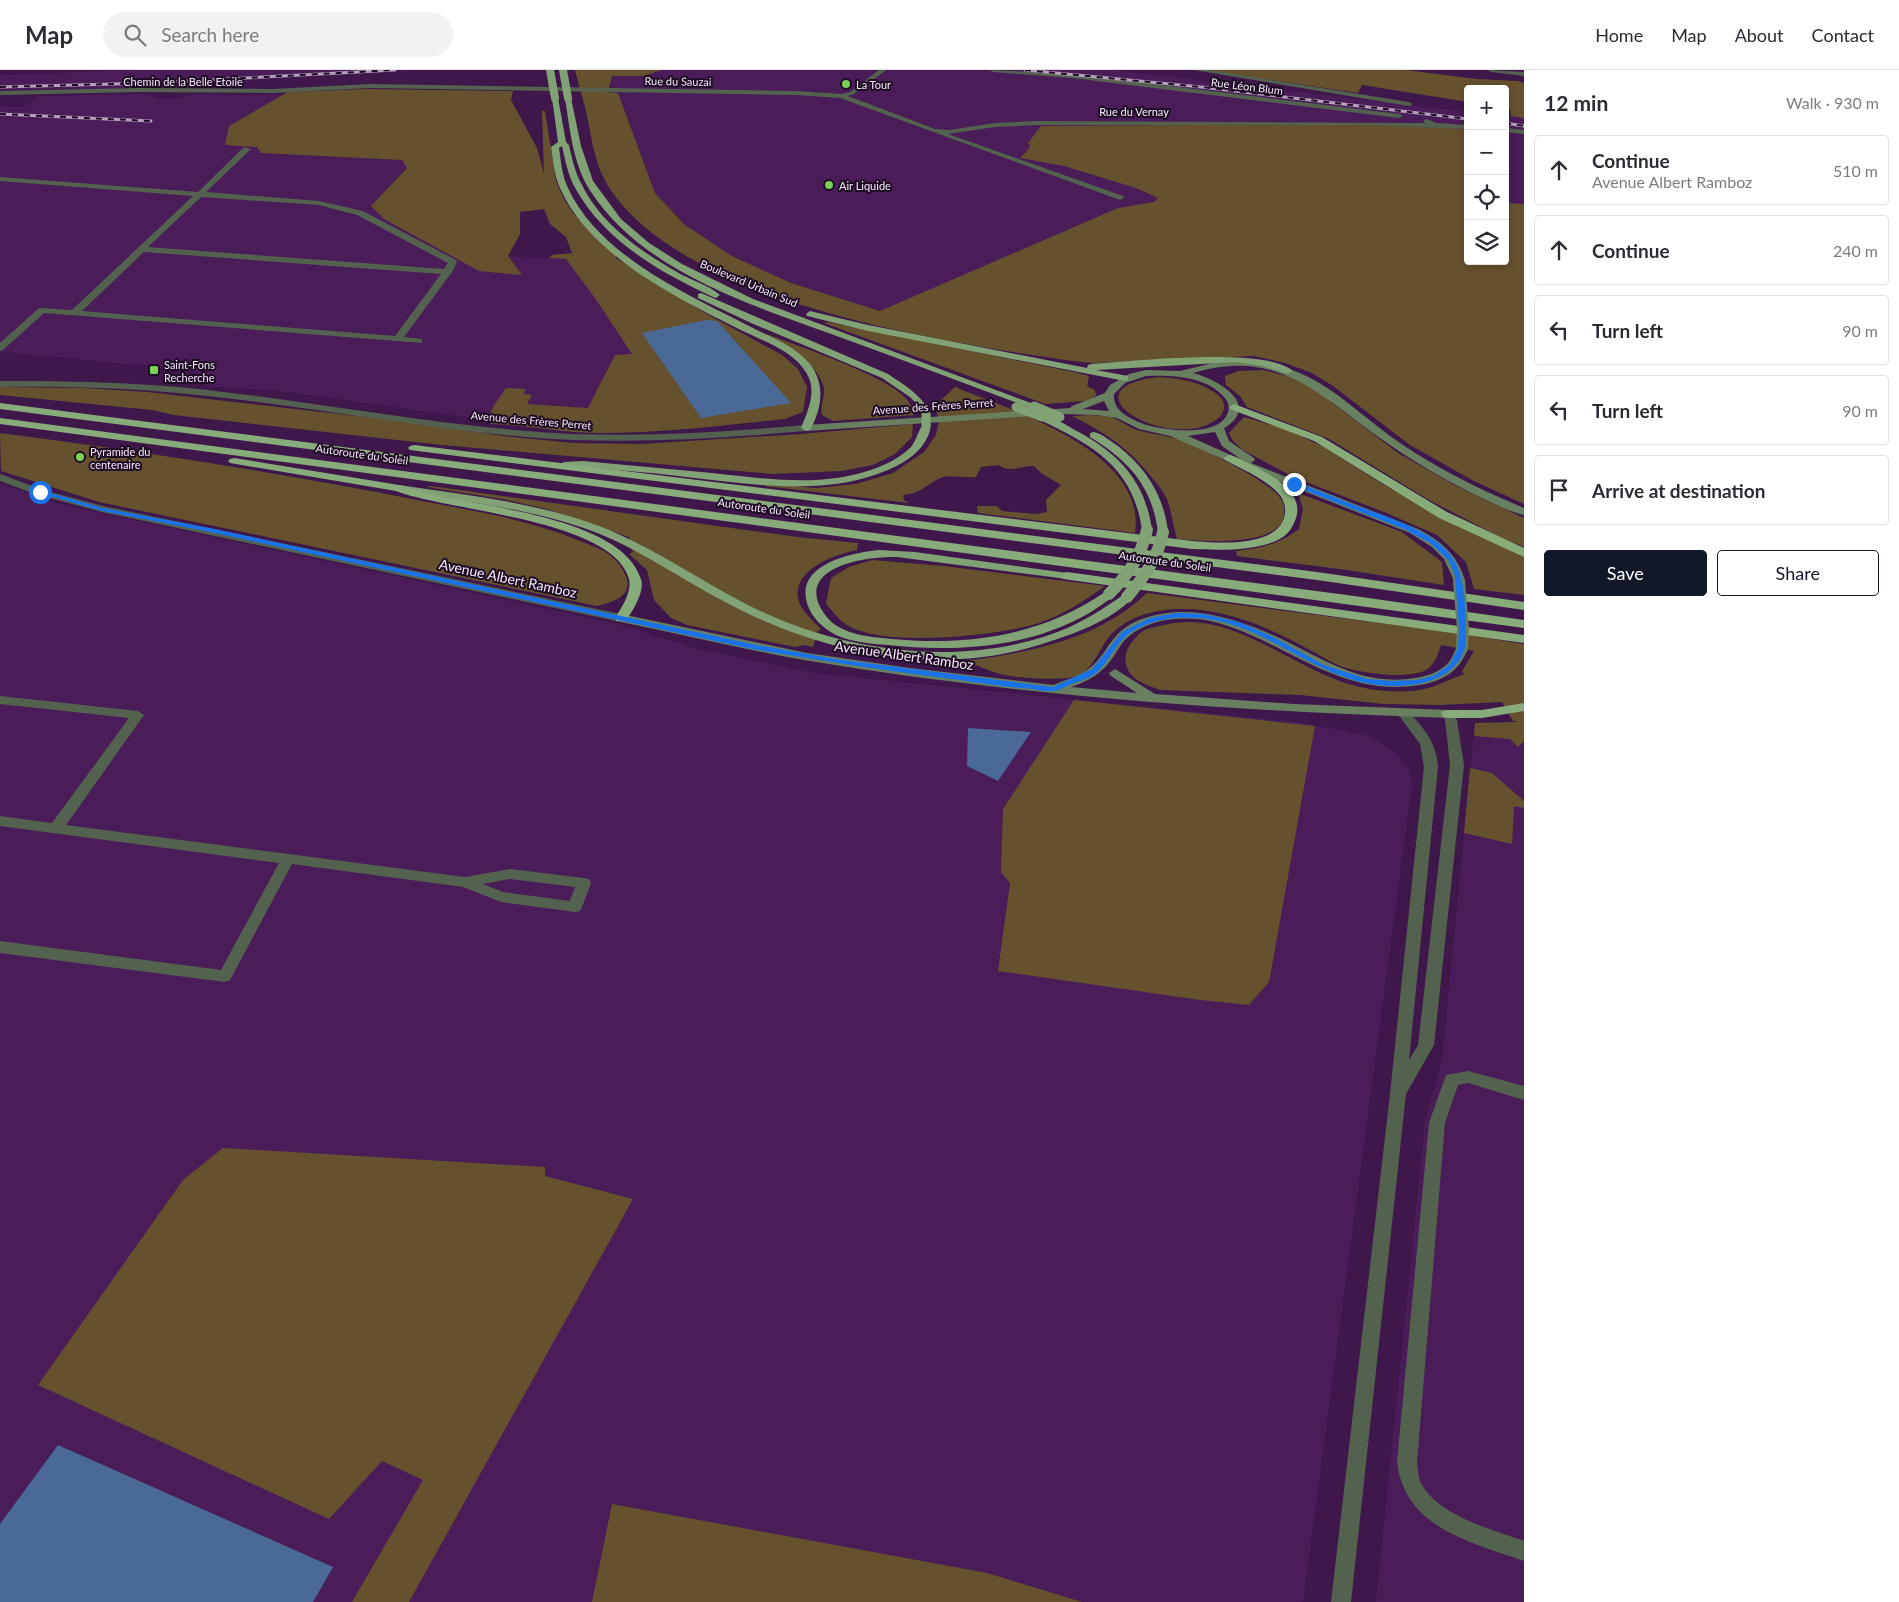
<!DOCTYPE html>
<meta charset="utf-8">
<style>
:root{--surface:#fff;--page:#f2f2f3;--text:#2b2b33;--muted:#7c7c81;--line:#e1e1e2;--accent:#111827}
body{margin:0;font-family:Lato,sans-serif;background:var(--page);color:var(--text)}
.controls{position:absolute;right:15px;top:15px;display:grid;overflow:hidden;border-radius:5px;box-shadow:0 2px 8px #0003}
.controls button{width:45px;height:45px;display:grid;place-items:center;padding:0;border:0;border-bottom:1px solid var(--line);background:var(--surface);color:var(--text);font:25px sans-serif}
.stop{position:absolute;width:15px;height:15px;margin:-11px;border:4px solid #1a73e8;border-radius:50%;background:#fff}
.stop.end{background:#1a73e8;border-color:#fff;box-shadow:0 1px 5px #0008}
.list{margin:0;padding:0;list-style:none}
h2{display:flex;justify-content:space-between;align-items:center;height:65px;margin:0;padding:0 20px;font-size:21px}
h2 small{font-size:16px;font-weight:400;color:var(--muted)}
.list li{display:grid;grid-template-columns:32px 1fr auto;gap:15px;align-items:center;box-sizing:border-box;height:70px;margin:0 10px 10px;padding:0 10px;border:1px solid var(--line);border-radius:5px}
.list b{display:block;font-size:19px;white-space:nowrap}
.list p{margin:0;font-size:16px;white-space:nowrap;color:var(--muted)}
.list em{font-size:16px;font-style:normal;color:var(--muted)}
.actions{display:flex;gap:10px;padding:15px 20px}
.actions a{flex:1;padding:11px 0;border:1px solid var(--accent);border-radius:5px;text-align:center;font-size:18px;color:var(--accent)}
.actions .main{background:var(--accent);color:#fff}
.icon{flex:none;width:28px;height:28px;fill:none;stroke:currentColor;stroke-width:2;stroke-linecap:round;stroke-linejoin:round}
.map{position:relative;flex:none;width:1524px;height:1532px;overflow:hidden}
header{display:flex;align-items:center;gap:30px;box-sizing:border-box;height:70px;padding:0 25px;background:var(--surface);border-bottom:1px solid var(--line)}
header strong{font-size:24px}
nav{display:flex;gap:28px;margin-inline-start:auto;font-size:18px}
.search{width:350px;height:45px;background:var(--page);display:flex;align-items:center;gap:12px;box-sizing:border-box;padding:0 18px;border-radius:28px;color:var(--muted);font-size:19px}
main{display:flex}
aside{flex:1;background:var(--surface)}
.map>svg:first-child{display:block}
.built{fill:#4a1d58}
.green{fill:#66512f}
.water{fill:#4a6996}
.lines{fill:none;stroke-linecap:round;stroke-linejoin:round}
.minor{fill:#53624e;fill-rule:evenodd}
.tertiary{fill:#53624e;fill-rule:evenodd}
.secondary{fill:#688060;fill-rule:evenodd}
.trunk{fill:#80a274;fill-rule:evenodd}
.motorway{fill:#87ac7a;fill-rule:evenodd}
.rail-casing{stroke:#b8a1bf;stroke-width:3}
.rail{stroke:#1d0c23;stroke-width:2;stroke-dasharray:6;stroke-linecap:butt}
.secondary-bridge{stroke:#688060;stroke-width:12}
.trunk-bridge-far2{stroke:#80a274;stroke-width:8}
.trunk-bridge-far1{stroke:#80a274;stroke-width:9}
.trunk-bridge{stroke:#80a274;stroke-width:12}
.route{fill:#1a73e8}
.poi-dot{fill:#7ad156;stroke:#1d0c23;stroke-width:2}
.labels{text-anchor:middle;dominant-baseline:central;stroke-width:4;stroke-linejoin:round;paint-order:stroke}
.far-street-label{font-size:11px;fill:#f6e8fb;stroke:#1d0c23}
.far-poi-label{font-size:11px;fill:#f6e8fb;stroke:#1d0c23;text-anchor:start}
.street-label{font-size:14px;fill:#f6e8fb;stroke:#1d0c23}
</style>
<header>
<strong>Map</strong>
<div class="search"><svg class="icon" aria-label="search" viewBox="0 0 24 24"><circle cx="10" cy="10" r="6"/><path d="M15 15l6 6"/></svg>Search here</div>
<nav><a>Home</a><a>Map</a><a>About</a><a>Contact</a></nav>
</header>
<main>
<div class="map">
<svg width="1524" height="1532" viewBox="0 0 1524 1532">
<rect width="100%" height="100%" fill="#3f174b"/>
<!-- built -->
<g class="built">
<polygon points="136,0 425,0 205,11 182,18 0,20 0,5"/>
<polygon points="609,0 1114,0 1468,42 1468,191 1505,191 1505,45 1524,48 1524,426 1351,318 1268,282 964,268 791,213 732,186 685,155 655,123 616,17 610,17 612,6"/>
<polygon points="148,24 158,29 176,29 196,24 284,25 229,56 257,77 261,83 402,90 407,97 372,136 521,204 508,186 566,189 589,193 632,284 588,339 500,347 475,344 471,348 289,322 206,316 191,300 3,282 0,285 0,36 24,37 38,26"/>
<polygon points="0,413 59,434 618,554 697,579 814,603 1296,652 1366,665 1391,678 1409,698 1412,714 1303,1532 0,1532"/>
<polygon points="1524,652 1524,1532 1376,1532 1425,1052 1442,989 1475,653"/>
</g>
<!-- green -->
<g class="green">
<path d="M575,0H661L644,6H612L608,22L618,23L655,123L685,155L732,186L791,213L880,241L1118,138L1154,132L1158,128L1136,118L1064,96L1020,88L1028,80L1030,75L1028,73L1041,56L1349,54L1468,59V191H1505V133L1524,134V434L1472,410L1410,375L1333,316L1312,303L1285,293L1254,286L1093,293L1072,291C943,272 687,234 610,119C596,98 593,76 588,51C585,34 579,17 575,0Z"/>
<polygon points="1204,0 1405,0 1477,9 1518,11 1524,13 1524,48 1511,46 1510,39 1505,38 1505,19 1468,19 1468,32 1362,15 1358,23"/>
<path d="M366,19L513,21L511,30L537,78L544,104L542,41H545L556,111L564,129L573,143L614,183L616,188L707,244L782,285L798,299L807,317L803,342L785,349C724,355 663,363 601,363C564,363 528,355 491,354L488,350L493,337L506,318L525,319L524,324L532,325L527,334L588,338L615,285L632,284L595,228L566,189L549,188L552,185L572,183L566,167L550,154L544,139L520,142V164L508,186L522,205L479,201L384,149L371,136L407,98L402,90L261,83L257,77L225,75L229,56L288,22Z"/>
<polygon points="828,252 1078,303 1089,306 1087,316 1095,320 1096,326 1085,331 1045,334 824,253"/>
<path d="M765,264H767C797,276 892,307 908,331C911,335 913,340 914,345L833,351L822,345C820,336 825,327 824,318C818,292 786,278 765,264Z"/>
<polygon points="1263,300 1287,306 1309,315 1398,383 1458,417 1524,448 1524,477 1500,467 1429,430 1329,369 1247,337 1240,326 1226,315 1225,306 1239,301"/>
<path d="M1159,307C1176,308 1191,310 1207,318C1237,332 1224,352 1197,358C1144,368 1072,317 1159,307Z"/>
<polygon points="0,317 84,318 147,322 382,349 504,366 574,373 641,374 801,364 913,354 912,367 895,384 873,395 841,401 772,404 442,375 174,345 152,340 0,325"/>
<path d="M955,317C1013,341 1147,381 1135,463L978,443L977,436H997L1002,441L1036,444L1047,442L1046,430L1061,415L1041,403L1034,396C1021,395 1010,404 999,395L981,397L976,407C968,408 948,405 943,407C926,414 923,423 903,425L904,430L909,433L765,416V414L816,418L856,414L893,403L924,382L936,365L939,351L935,336Z"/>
<path d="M1091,345C1097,346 1107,345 1113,348C1122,351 1128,357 1137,360C1150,364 1164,365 1178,369C1199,376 1263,409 1277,424C1283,430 1285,437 1284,445C1281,478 1199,471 1177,469C1174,458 1172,446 1169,435C1166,425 1160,417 1153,409C1129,378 1106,363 1072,346Z"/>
<polygon points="1244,347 1285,359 1324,377 1381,413 1456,456 1524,486 1524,525 1474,519 1466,492 1437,465 1384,442 1293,407 1243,380 1233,371 1229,363"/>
<path d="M0,363C141,381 282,403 422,431C475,441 529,450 580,471C587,474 597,477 604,481C615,488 623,497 627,509C632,527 610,533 597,536L99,432L1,401Z"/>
<path d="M431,416L797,467L858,473L857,480C836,484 793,499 798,528C800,540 813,551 821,559L817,562L813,577L804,575L795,577L687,555L671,548L654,530L647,500L629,484L633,482L629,467L547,439L502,429L427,417Z"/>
<path d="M1298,423L1402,462L1442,492L1444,515L1340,499L1237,486L1236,481C1262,478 1277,475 1299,459L1303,439Z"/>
<path d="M872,490L944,496L1105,516C1084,531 1063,545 1039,553C999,566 877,579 844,553C837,548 831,540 826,533L831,508L849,497Z"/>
<path d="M1147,523L1449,562L1524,574V671L1518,677L1510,669L1474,666L1475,653L1518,652L1513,651L1502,632L1440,635L1384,634L1300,625L1160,620C1147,615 1129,610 1126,594C1123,582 1131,572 1139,564C1146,558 1155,557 1164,555C1232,538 1293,600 1356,616C1379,622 1409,624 1432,617C1443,613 1453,608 1464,604L1462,601L1474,581L1441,575C1438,584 1436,591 1429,598C1413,611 1359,603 1340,596C1330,592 1320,585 1310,580C1282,565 1254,551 1223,544C1187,535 1135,536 1109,567C1100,578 1093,599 1079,605C1065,612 1016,608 1000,604C989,601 977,595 965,591C1030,582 1098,570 1147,523Z"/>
<polygon points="1074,630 1315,656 1269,912 1249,935 1200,930 998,901 1010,813 1001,802 1003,739"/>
<polygon points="1470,698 1492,703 1524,731 1524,738 1514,736 1512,774 1464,763"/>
<polygon points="223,1078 545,1097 545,1106 633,1129 409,1532 352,1532 423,1410 382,1391 329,1449 38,1315 183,1110"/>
<polygon points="612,1434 987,1503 1082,1532 592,1532"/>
</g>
<!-- water -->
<g class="water">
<polygon points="706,250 717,251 791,333 701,348 642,263"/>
<polygon points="968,658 1031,662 998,711 967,696"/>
<polygon points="58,1375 333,1497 313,1532 0,1532 0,1454"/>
</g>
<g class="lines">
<!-- minor -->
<g class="minor">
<polygon points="879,0 886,0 854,24 848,26 935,59 949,60 995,53 1037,51 1425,53 1423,51 1427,49 1436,53 1468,55 1468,59 1359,55 1037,55 995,57 948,64 1123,126 1124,128 1120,130 840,28 796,25 370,18 273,23 139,22 0,25 0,21 139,18 273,19 370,14 796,21 841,24 850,22"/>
<polygon points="990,0 1072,4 1399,44 1403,46 1399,48 1072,8 993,2"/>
<polygon points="1194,0 1210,0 1409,32 1413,34 1409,36"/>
<polygon points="1488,0 1524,2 1524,6 1491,2"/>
<polygon points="1505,58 1524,60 1524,64 1505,62"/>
<path d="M244,77L251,79L206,122L319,131L363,141L456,190L457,192L452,202L404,267L422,269V273L44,243L3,280L0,281V273L39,238L72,240L193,126L0,111V107L198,122ZM201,127L319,135L357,145L448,193L444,199L148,177ZM144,182L441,204L395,266L82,241Z"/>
<polygon points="0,404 43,420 103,436 621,544 627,548 621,552 102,442 35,424 0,411"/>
<path d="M0,626L138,641L144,645L66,755L465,807L510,799L584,808L589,809L591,813L582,837L580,841L575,842L501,832L463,817L292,794L230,910L225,912L0,883V871L221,900L279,793L0,756V746L52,753L129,648L0,634ZM510,809L575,817L570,831L503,822L483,814Z"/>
<path d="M1403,639L1407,640C1423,657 1437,673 1438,697L1409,990L1418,975L1450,695L1445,650L1442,644L1444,641H1452L1457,650L1464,695L1434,975L1406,1024L1351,1532H1331L1390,1024L1424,697L1420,674L1397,643Z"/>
<path d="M1468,1001L1524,1016V1030L1468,1013L1458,1015L1445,1053L1417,1392C1418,1398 1418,1406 1420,1411C1437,1446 1491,1459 1524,1471V1491C1470,1472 1405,1458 1397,1392L1429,1053L1446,1005Z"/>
</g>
<!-- tertiary -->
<path class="tertiary" d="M0,311C69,311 138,312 207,320C314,332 419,352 526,361C619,369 713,363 806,355L811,358L806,361C713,369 619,375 526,367C419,358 314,337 207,326C138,318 69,316 0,317Z"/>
<!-- secondary -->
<g class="secondary">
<path d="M1248,291C1266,294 1283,296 1300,303C1337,319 1366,350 1400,373C1438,399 1481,420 1524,438V445C1510,442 1495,434 1482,428C1446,411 1412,391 1380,368C1317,323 1278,278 1193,303C1216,309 1263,334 1224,358L1229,371L1254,388L1255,390L1251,393L1418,459C1441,471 1458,485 1465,511L1463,513H1455L1444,489L1432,477L1410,463L1225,390L1170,366L1139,359L1117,348L1097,345L1062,344L806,361L801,358L806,355L1070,338L1072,336L1105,323L1110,315L1129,304L1146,300L1180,301L1217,292ZM1146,306C1172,305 1207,306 1225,328C1228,332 1230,337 1228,342C1220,370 1155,360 1136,351C1124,345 1113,339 1114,324L1125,313ZM1104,331L1109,341L1083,339ZM1215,362L1222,376L1242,390L1188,366Z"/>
<path d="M1176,542C1207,541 1234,549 1261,560C1314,581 1355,618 1415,608C1428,606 1440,602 1449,592C1453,587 1454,581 1458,575L1462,574L1468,578C1460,601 1443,611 1420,615C1346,627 1297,581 1231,557C1213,550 1194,547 1175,549C1157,550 1137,557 1124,571C1116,581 1111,593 1101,601C1092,609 1082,613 1071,617L1137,623L1111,606L1109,603L1115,599L1155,624L1294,634L1448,640L1454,644L1448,648C1234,641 1021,626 810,591C746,580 684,565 621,552L615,548L621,544L807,583L910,598L1053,615C1066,610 1080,606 1091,597C1102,588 1107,576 1116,566C1131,549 1155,544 1176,542Z"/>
</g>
<!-- trunk -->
<g class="trunk">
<path d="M555,26L558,28L566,72L569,75C572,88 575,103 582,115C601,154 640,181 677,202C690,210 709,215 720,225L716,228L713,227C659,202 603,170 574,116C568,104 565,90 562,76L559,78C561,91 562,106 568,118C599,185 683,222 745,254C767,266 793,274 809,293C826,313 822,339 810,360L806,361L801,358C808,341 817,321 807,304C795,282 766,272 745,262C681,230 590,187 560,118C554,105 553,90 551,77L558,72L552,28Z"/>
<path d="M568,26L571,28L581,76L593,111L621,149L649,173L682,194L753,229L1039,336L1037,338H1031C971,316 912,293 853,272C764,239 646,206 591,122C573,95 570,60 565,28Z"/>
<path d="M701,223L888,304C906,316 922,325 931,345L929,347H923L917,334L910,327L882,308L751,253L698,228V224Z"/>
<path d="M810,241L868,255L1087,298L1088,295L1091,294C1131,292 1265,276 1293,301L1288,304L1263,296L1236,292L1096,300L1128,306V310L1125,311L868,261L807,246L806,244Z"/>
<path d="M1042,344C1053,347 1063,353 1073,359C1117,382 1145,409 1152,460L1151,462H1143L1142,460C1133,396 1092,375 1038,349L1037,347Z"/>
<path d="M926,352L931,355C929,372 917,384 902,393C835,430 751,414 678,406C646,402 615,400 583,397L564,398L559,395L564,392L583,391C626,395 669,399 712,403C759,408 810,416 857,404C876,399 897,391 911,377C917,370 920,354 926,352Z"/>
<path d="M1094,362C1103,364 1110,371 1118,376C1146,398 1164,426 1168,462L1167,464H1159L1158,462C1152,416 1129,391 1090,367V363Z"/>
<path d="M399,415C466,425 535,432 599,456C654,477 703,513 756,539C847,583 964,598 1060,561C1083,552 1103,539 1123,525L1127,524L1133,527C1113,551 1068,566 1039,575C935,607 821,583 727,533C682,510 640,479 592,461C548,445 503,437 458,430C437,427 415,425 395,420L394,418Z"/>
<path d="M879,480L915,482L1067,503L1073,506L1067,509L897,487C872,486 805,494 818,532C822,542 828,550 837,556C853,566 873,567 892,569C968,576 1041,566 1105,522L1109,521L1115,524C1111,529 1105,532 1100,536C1041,577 958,583 888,575C871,574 852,572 836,565C824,559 813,549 808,536C793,495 850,483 879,480Z"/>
</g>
<!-- motorway -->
<g class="motorway">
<polygon points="0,333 1317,502 1524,532 1524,540 1317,510 0,339"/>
<polygon points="1234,334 1322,367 1447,442 1524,478 1524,487 1439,448 1314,371 1230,339 1229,337"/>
<polygon points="0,348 1347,525 1524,550 1524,558 0,354"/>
<path d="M414,375L1192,471C1217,473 1274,478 1284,448C1287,439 1284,429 1278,423C1264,408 1243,400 1225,390L1223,388L1229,385C1236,386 1243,391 1250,394C1269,404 1305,421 1296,448C1293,456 1290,462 1283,467C1260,482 1218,480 1192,479L410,380L408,378L410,376Z"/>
<path d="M234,388L399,415C405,416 411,419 417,421C471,436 621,445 641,509C645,522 633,540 626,551H616L615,548C621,538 632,523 629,509C613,449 446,441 396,421L230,393L228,391L230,389Z"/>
<polygon points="1067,502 1524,565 1524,573 1063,509 1061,506 1063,503"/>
<polygon points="1524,633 1524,641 1482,648 1448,648 1443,647 1441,644 1443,641 1448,640 1482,640"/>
</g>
<defs>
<g id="rail">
<polyline points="1025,0 1201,17 1468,49"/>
<polyline points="0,17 151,13 395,0"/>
<polyline points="0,44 151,51"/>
<polyline points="1505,53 1524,56"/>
</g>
</defs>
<!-- rail casing -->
<use href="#rail" class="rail-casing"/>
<!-- rail -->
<use href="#rail" class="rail"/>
<!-- secondary-bridge -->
<polyline class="secondary-bridge" points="1459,511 1463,559 1462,578"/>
<!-- trunk-bridge-far2 -->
<g class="trunk-bridge-far2">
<polyline points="550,0 555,28"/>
<polyline points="563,0 568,28"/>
</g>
<!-- trunk-bridge-far1 -->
<g class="trunk-bridge-far1">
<polyline points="1034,336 1060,347"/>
<polyline points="1016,337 1042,347"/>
<polyline points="926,345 926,355"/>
</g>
<!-- trunk-bridge -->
<g class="trunk-bridge">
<path d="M1109,524C1128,505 1141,486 1147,460"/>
<path d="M1127,527C1144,507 1158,488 1163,462"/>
</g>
</g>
<!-- route -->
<path class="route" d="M1294,412C1313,418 1333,427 1352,434C1383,446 1439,461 1455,492C1466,511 1466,547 1466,569C1465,596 1441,610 1417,614C1329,629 1278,555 1200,548C1175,546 1151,549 1130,563C1116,572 1109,593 1096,603C1090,608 1080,611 1072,614C1066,616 1059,621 1053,621C1046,622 1039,620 1032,619C1008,617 984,614 959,610C890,601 821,591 752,579L210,462L102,441L36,422L40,420L103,438L210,458L752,574L835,589L1053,617L1092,599L1123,561L1150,548L1176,543L1203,544L1239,552L1271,566L1324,595L1367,609L1392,611L1417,610L1435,605L1450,594L1458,578L1459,559L1455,506L1449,491L1443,485L1430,473L1404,459L1291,415Z"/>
<!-- markers -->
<g class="poi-dot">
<circle cx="846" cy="14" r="5"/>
<circle cx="829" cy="115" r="5"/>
<rect x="149" y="295" width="10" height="10" rx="2.5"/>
<circle cx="80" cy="387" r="5"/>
</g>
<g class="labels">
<!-- far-street labels -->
<g class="far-street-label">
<text x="183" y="11">Chemin de la Belle Etoile</text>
<text transform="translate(678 11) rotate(1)">Rue du Sauzai</text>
<text transform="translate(1247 16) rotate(7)">Rue Léon Blum</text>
<text x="1134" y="41">Rue du Vernay</text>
<text transform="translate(749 213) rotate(23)">Boulevard Urbain Sud</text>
<text transform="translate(933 336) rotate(-4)">Avenue des Frères Perret</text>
<text transform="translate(531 350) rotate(5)">Avenue des Frères Perret</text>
<text transform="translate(362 384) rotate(8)">Autoroute du Soleil</text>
<text transform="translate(764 438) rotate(8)">Autoroute du Soleil</text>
<text transform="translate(1165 491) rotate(8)">Autoroute du Soleil</text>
</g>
<!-- far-poi labels -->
<g class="far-poi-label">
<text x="856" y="14">La Tour</text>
<text x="839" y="115">Air Liquide</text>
<text x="164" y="294">Saint-Fons<tspan x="164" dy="13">Recherche</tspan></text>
<text x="90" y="381">Pyramide du<tspan x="90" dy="13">centenaire</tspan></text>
</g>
<!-- street labels -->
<g class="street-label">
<text transform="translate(508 508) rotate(12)">Avenue Albert Ramboz</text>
<text transform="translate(904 585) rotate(8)">Avenue Albert Ramboz</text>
</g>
</g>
</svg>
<div class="controls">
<button>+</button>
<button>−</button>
<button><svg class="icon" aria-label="locate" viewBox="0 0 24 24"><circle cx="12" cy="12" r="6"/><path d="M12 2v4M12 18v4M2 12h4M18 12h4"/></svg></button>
<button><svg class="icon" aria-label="layers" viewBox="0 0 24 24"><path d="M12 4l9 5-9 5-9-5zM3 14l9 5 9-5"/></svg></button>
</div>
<div class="stop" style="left:40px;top:422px"></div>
<div class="stop end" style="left:1294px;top:414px"></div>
</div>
<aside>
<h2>12 min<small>Walk · 930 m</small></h2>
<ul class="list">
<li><svg class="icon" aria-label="ahead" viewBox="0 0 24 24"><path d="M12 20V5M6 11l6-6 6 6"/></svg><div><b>Continue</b><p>Avenue Albert Ramboz</p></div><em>510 m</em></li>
<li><svg class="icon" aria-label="ahead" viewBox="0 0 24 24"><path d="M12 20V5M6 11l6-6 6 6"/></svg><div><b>Continue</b></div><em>240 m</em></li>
<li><svg class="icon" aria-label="left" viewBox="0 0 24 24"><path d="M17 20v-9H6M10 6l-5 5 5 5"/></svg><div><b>Turn left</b></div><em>90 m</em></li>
<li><svg class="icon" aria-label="left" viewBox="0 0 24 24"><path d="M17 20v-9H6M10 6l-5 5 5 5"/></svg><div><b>Turn left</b></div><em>90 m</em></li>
<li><svg class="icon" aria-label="arrive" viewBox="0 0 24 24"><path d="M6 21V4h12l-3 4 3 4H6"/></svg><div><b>Arrive at destination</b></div></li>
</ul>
<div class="actions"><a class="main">Save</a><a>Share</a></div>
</aside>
</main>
